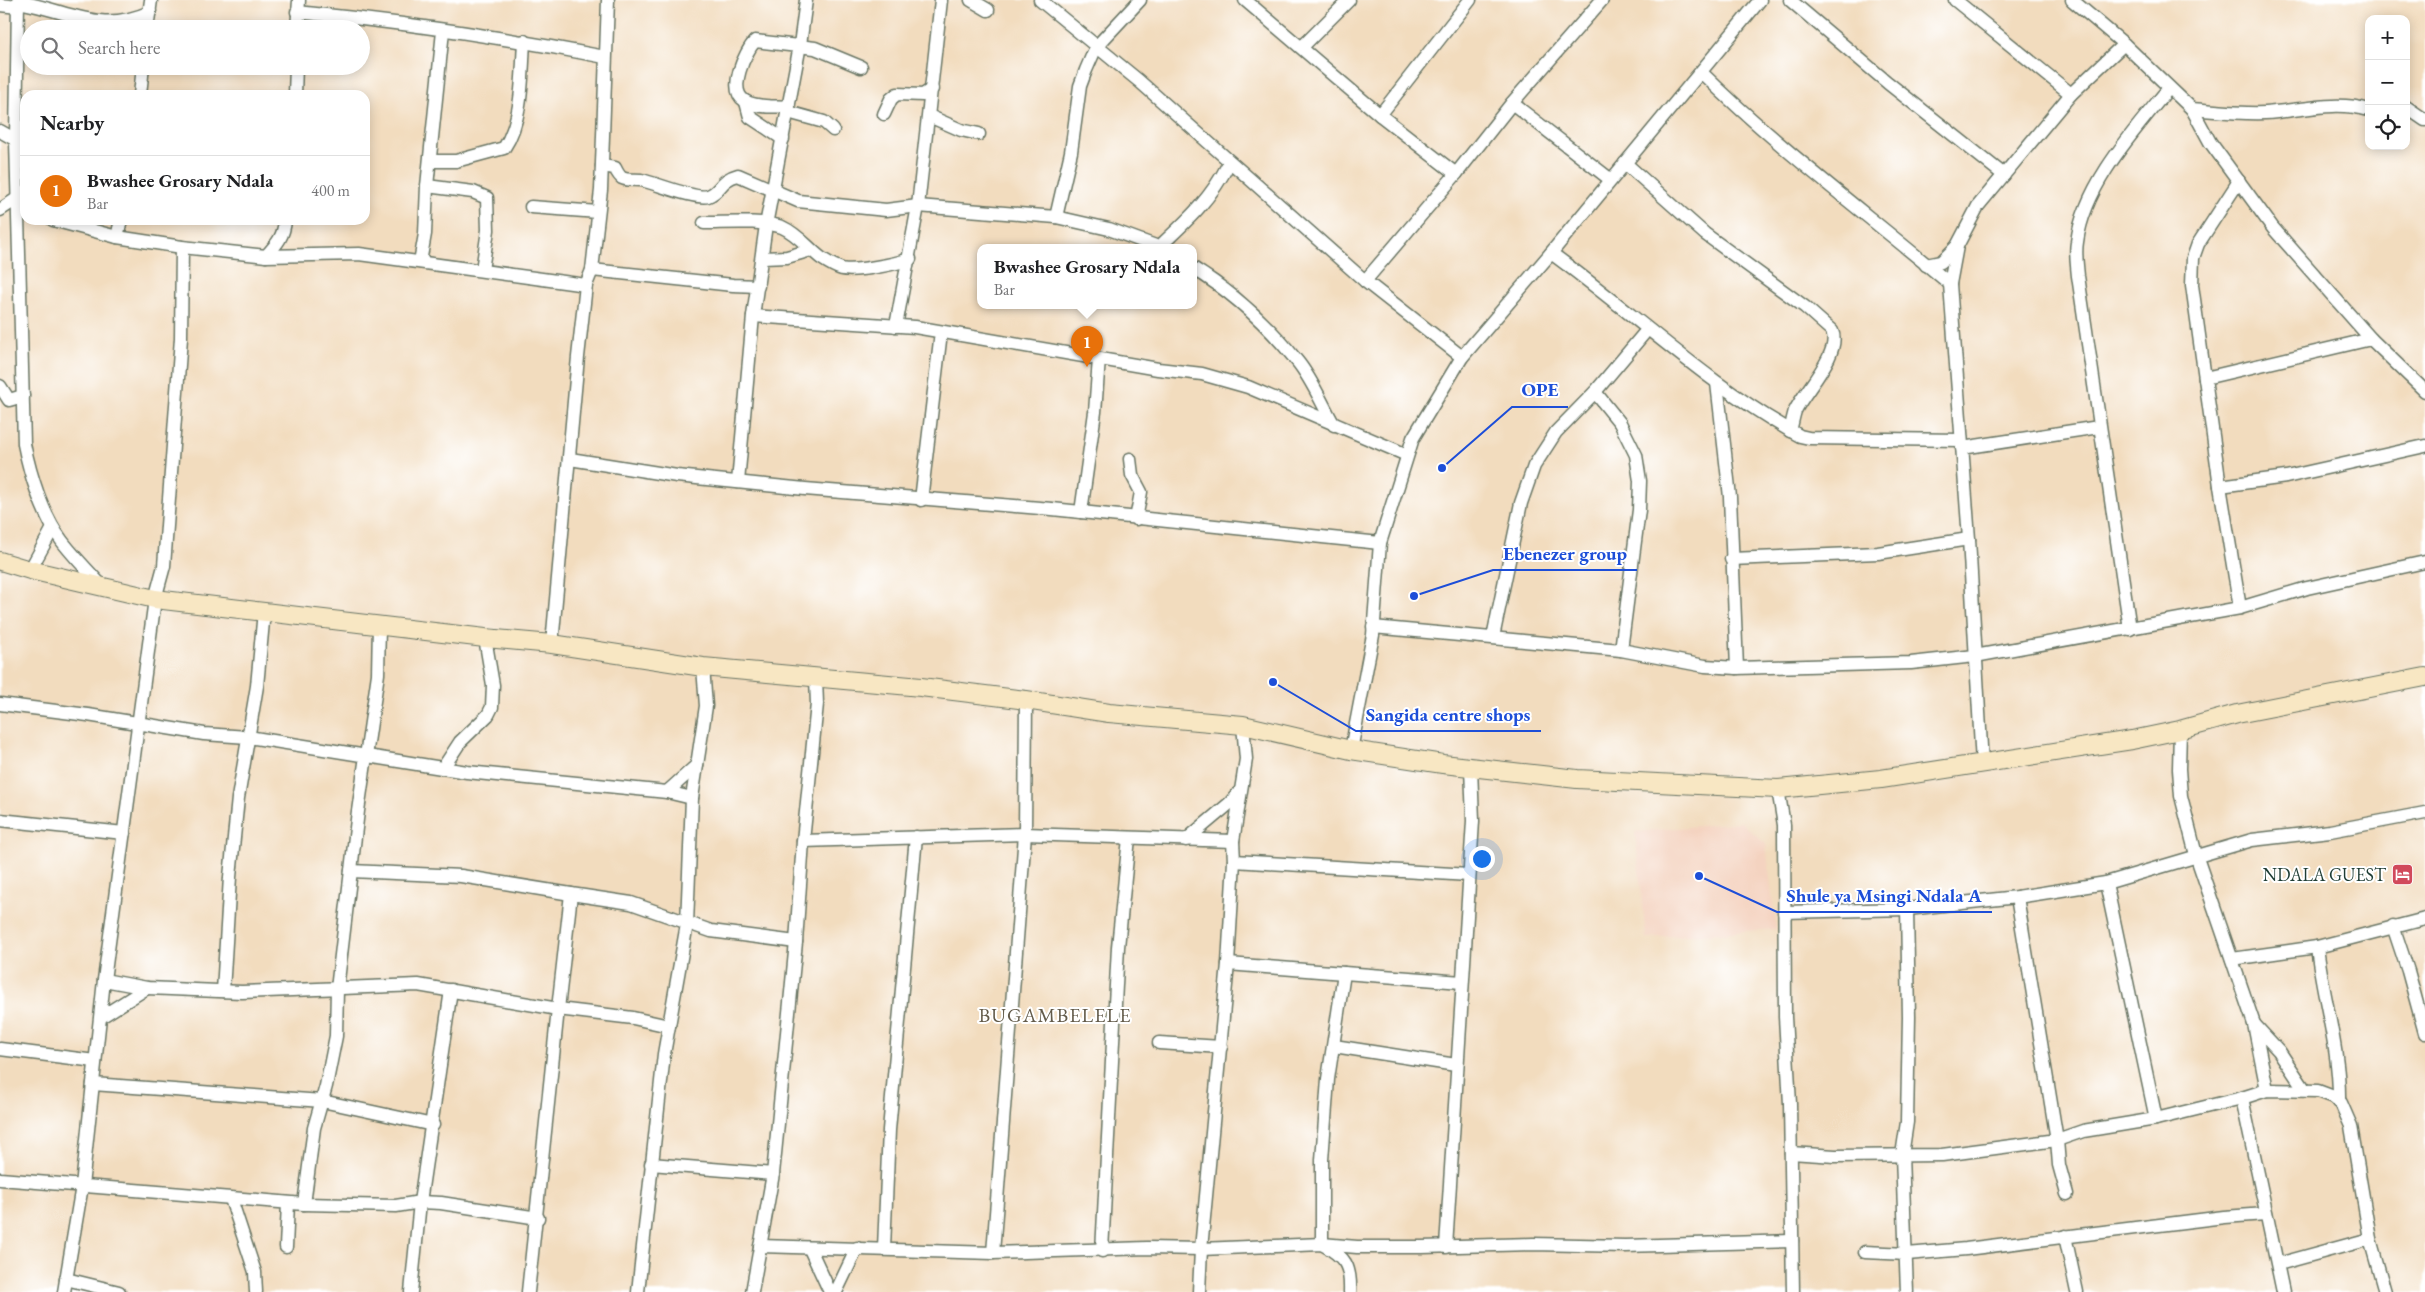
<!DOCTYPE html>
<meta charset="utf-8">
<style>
:root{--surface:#fff;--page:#f2f2f2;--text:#202124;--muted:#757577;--line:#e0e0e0;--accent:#111827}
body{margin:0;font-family:"EB Garamond",serif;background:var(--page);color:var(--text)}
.controls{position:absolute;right:15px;top:15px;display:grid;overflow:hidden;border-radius:10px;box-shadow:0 2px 12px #0003}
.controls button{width:45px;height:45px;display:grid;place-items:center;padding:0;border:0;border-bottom:1px solid var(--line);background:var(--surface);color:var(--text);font:25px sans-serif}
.you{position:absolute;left:1481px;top:858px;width:18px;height:18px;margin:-12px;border:4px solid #fff;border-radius:50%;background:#1a73e8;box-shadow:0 0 0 8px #1a73e833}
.badge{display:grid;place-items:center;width:32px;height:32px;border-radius:50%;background:var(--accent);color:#fff;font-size:16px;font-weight:700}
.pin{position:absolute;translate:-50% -41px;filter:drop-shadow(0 1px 2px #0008)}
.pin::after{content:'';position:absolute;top:26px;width:18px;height:15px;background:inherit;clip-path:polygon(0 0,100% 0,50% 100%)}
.popup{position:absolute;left:977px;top:244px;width:220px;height:65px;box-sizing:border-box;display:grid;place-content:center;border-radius:10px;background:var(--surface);filter:drop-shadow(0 1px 4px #0005);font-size:16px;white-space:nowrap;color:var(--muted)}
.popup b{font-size:19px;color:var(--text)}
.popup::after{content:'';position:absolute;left:50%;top:100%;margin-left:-10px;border:10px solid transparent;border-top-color:var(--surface)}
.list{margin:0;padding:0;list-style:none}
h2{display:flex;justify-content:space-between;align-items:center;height:65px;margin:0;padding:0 20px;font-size:21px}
h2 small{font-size:16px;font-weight:400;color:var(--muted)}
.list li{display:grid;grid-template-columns:32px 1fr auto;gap:15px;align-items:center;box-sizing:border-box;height:70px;padding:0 20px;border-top:1px solid var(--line)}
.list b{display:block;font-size:19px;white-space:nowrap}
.list p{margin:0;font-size:16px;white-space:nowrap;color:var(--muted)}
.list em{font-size:16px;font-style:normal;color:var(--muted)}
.icon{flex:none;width:28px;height:28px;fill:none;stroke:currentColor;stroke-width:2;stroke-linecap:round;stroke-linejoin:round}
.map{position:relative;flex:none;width:2425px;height:1292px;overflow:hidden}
.search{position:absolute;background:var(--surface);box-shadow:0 2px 12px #0003;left:20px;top:20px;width:350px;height:55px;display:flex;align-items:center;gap:12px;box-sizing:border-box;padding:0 18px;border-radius:28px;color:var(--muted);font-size:19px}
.panel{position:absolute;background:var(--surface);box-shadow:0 2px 12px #0003;left:20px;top:90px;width:350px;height:135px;border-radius:15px}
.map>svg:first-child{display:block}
.built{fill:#f4d3c0}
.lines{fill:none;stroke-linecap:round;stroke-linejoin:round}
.street-casing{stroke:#697564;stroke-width:15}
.secondary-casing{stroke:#697564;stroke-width:20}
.street{stroke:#fff;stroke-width:12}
.secondary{stroke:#f8e7c3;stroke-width:18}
.labels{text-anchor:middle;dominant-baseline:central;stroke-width:4;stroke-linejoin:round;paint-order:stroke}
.poi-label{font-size:18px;fill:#1f3d34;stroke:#fff;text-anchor:end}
.quarter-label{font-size:20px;letter-spacing:1px;fill:#635b4a;stroke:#fff}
.leader{fill:none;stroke:#1d4ed8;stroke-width:2}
.callout-dot{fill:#1d4ed8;stroke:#fff;stroke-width:2}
.callout-label{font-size:19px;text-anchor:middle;font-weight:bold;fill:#1d4ed8;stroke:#fff;stroke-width:4;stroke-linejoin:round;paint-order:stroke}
</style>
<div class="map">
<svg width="2425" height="1292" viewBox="0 0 2425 1292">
<rect width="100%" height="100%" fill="#fff"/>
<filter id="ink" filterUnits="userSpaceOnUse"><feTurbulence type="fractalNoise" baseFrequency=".02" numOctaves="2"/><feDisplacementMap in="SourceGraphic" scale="10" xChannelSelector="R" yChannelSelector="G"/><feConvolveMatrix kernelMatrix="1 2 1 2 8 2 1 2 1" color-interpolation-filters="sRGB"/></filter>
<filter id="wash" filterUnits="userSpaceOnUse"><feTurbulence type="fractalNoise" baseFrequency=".0096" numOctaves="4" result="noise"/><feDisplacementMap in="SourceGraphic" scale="20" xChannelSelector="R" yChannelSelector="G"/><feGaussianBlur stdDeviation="1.12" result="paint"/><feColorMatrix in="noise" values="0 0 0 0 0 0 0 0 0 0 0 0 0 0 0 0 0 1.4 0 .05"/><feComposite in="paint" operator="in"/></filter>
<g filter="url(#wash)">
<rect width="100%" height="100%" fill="#f2dcbe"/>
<!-- built -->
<polygon class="built" points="1741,822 1766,844 1776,929 1646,938 1635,832"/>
</g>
<g filter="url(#ink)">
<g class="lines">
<defs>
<g id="street">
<path d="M18,0L16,140L24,444C30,475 43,516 62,541C75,558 90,573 104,588"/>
<polyline points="971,0 988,10"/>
<polyline points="1040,0 1139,81 1365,281 1462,357"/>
<polyline points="1245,0 1380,115 1456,174"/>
<polyline points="1790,0 1888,83 2004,175"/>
<polyline points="1955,0 2071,94"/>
<polyline points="2072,0 2124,44 2192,109 2210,142 2273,228 2371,339 2425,391"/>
<path d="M18,2C69,10 98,35 150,12"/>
<polyline points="0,5 18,7"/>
<path d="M297,12C401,22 503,37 605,57"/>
<polyline points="147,29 151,0"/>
<polyline points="297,29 299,0"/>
<polyline points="1302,47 1349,0"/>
<path d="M1701,72C1779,149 1867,214 1950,284"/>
<polyline points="140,95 143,66"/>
<polyline points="295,95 296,66"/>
<polyline points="746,102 750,117 783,139"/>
<polyline points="1512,103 1611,180"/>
<path d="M789,107C777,106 755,108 745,101C727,90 745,52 755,41L815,48L861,67"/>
<polyline points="2406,107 2425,120"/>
<path d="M2192,109C2216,111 2241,114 2265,113C2300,111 2334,100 2369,110"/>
<polyline points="788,112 824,122 833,130"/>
<polyline points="884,114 891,99 897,94 923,95 932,89"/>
<polyline points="1380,115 1470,0"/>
<polyline points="929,116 961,130 979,134"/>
<polyline points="0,131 16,140"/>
<path d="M430,161H456L504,148C523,120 522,74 524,41"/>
<path d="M1625,163L1705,234L1805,307L1832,331C1842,353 1804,391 1795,411C1793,417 1792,424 1790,431"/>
<path d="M602,166L615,168C617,172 619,176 622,178C628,181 634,179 641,180C656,183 696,200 708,196C722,191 719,180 738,175L798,201L886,210L918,206L1056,217L1109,229L1161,248"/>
<polyline points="2239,181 2198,244 2193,258 2192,285 2220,486 2240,608"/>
<polyline points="427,186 473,192 487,198 488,230 482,270"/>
<polyline points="531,207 598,212"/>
<polyline points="0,210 18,198"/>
<polyline points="1056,217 1071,152 1080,86 1086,70 1096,47 1140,0"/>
<polyline points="53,220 117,237 182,247 266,256 359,254 586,285"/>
<path d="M704,223C726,223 761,220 782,227C798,234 808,248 821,258C827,262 835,267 842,269C856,272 896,264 910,259"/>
<polyline points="117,237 121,220"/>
<path d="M1159,247C1188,220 1211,199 1229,163"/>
<path d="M1551,253C1635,314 1709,386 1800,436L1809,438L1961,440"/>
<path d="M266,256C277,244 284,236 285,220"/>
<polyline points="763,258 787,257 811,250"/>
<polyline points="420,262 425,234 427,186 443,31"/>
<polyline points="1926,265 1941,262 1957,246"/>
<path d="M1193,268C1232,292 1268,325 1297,361C1312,379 1322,404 1334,425"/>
<polyline points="592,270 733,285 758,286"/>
<polyline points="1365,281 1456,174 1512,103 1602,0"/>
<polyline points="753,316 915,327 1158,369 1202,374 1248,387 1407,455"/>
<polyline points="896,326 918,206 941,0"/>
<polyline points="2205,378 2371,339"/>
<polyline points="1717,383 1730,497 1737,668"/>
<polyline points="0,386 9,400 23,396"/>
<polyline points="1595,392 1620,423 1636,455 1640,481 1639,510 1621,650"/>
<polyline points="1962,448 2099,427"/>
<polyline points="570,459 677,476 805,489 1052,509 1380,543"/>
<polyline points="1130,459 1132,475 1141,492 1136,519"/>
<polyline points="738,482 753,316 766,225 800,45 806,0"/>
<polyline points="2220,486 2286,477 2425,446"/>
<polyline points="921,500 941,332"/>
<polyline points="1081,512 1095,412 1099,359"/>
<polyline points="1731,559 1878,553 1969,539"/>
<polyline points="30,570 53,528"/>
<polyline points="1373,627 1621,650 1705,666 1737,668 1911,663 1975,656 2240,608 2307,588 2425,562"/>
<path d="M2130,629L2078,276C2077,265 2075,253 2077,242C2084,185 2134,131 2169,88"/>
<polyline points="1493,637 1521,503 1534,466 1556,432 1595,392 1647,330"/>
<polyline points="552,644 578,357 586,285 592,270 601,190 608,0"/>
<polyline points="0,704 88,715 204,734 248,737 467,772 667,792 692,798"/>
<polyline points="2180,730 2179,769 2181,796 2196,855 2254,1024 2267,1090"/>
<polyline points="1351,750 1373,635 1380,543 1413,438 1462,357 1551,253 1760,0"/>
<polyline points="1982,764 1969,539 1950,284 1957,246 1978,206 2071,94 2124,44"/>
<polyline points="443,768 460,742 488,715 492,707 493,685 485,638"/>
<polyline points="1778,789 1784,825 1785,1017 1790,1104 1793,1292"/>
<polyline points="667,792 697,765"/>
<polyline points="0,820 124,833"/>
<polyline points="1186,840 1230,803 1240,791"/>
<polyline points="803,841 1025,834 1233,841"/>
<polyline points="1234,861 1469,875"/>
<polyline points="351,871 461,876 571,894"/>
<polyline points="2106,883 2156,1119"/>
<polyline points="2017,897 2057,1140 2059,1165 2067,1194"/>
<polyline points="1907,909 1909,1017 1907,1122 1902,1155 1907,1292"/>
<polyline points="1784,912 1907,909 2017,897 2106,883 2252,840 2330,831 2425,813"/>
<polyline points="2393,926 2408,971 2425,1033"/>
<path d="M2317,947C2323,999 2340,1049 2339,1102"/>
<polyline points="2232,959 2317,947 2425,919"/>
<path d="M1228,964L1344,973L1328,1079L1322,1160V1244C1345,1257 1351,1265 1350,1292"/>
<polyline points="1344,973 1462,982"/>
<polyline points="104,980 147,988 242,992 418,985 558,1009 571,894 631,903 711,931 796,942"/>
<polyline points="223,991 230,877 238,798 257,686 264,611"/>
<polyline points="101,1017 147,988"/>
<polyline points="2254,1024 2279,1051 2305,1090"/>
<polyline points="1159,1043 1221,1047"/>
<polyline points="1334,1046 1456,1065"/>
<polyline points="0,1049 95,1061"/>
<polyline points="93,1084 322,1101 433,1125"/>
<polyline points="2242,1098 2283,1292"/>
<polyline points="1791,1153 1835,1156 1942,1155 2057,1140 2083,1131 2156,1119 2242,1098 2267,1090 2318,1091 2334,1097 2341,1103 2351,1126 2370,1239 2385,1292"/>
<polyline points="651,1164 773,1174"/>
<polyline points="0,1179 304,1204 396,1206 420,1202 441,1203 538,1218"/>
<polyline points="231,1199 255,1272 256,1292"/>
<polyline points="304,1204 314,1128 326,1086 336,1036 337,989 358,811 378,674 379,625"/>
<polyline points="2065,1236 2077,1292"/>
<polyline points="760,1246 993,1253 1147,1248 1201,1249 1322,1244 1357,1247 1422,1247 1533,1244 1625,1246 1792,1241"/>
<polyline points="286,1247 288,1203"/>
<polyline points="1446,1247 1473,821 1471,767"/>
<polyline points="884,1248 889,1130 916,837"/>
<polyline points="810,1249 830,1292"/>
<polyline points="1102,1251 1118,947 1129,838"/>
<polyline points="1865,1252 1907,1254 1966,1249 2224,1217 2266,1214"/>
<polyline points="993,1253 1025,834 1026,700"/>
<polyline points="2278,1264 2370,1239"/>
<polyline points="66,1279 119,1292"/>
<polyline points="64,1292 82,1186 104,980 155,599 164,566 181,338 182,247"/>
<polyline points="411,1292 420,1202 451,990"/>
<polyline points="528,1292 558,1009 633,1018 669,1026"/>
<polyline points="638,1292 664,1054 687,924 692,798 706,706 703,667"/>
<polyline points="752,1292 773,1174 796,942 803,841 817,704 816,678"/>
<polyline points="836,1292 857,1248"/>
<polyline points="1199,1292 1201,1249 1228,964 1234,861 1233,841 1246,759 1243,725"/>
</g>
<polyline id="secondary" points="0,561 30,570 155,599 485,638 552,644 703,667 921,687 1026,700 1109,713 1243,725 1351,750 1443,764 1577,779 1778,789 1881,779 2132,740 2180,730 2237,714 2425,677"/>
</defs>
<!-- street casing -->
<use href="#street" class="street-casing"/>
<!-- secondary casing -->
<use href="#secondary" class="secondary-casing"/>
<!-- street -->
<use href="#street" class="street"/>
<!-- secondary -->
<use href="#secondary" class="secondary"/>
</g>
</g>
<!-- icons -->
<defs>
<symbol id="hotel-square" viewBox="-11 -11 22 22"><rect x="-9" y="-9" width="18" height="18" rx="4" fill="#d1495b" stroke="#fff"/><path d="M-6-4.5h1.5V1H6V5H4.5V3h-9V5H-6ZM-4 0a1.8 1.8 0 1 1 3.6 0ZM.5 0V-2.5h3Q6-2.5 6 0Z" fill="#fff"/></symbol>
</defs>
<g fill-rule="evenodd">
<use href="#hotel-square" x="2390" y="862" width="25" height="25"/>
</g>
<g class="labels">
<!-- poi labels -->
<g class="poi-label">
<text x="2386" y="874">NDALA GUEST</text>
</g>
<!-- quarter labels -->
<g class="quarter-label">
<text x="1055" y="1015">BUGAMBELELE</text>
</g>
</g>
<!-- callouts -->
<path class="leader" d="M1442 468L1512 407H1568M1414 596L1493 570H1637M1273 682L1356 731H1541M1699 876L1777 912H1992"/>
<g class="callout-dot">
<circle cx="1442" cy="468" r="5"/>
<circle cx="1414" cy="596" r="5"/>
<circle cx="1273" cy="682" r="5"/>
<circle cx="1699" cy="876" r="5"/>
</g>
<g class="callout-label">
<text x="1540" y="396">OPE</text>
<text x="1565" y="560">Ebenezer group</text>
<text x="1448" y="721">Sangida centre shops</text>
<text x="1884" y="902">Shule ya Msingi Ndala A</text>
</g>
</svg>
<div class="controls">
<button>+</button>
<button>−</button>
<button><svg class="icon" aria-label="locate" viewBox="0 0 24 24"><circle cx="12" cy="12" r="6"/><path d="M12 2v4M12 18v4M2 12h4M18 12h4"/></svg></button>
</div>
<div class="you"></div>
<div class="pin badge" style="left:1087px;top:367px;background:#e8710a">1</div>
<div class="popup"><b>Bwashee Grosary Ndala</b>Bar</div>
<div class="search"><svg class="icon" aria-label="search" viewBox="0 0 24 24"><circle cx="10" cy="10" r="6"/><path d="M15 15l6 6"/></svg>Search here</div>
<section class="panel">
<h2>Nearby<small></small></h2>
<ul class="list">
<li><span class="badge" style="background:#e8710a">1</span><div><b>Bwashee Grosary Ndala</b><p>Bar</p></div><em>400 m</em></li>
</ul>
</section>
</div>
